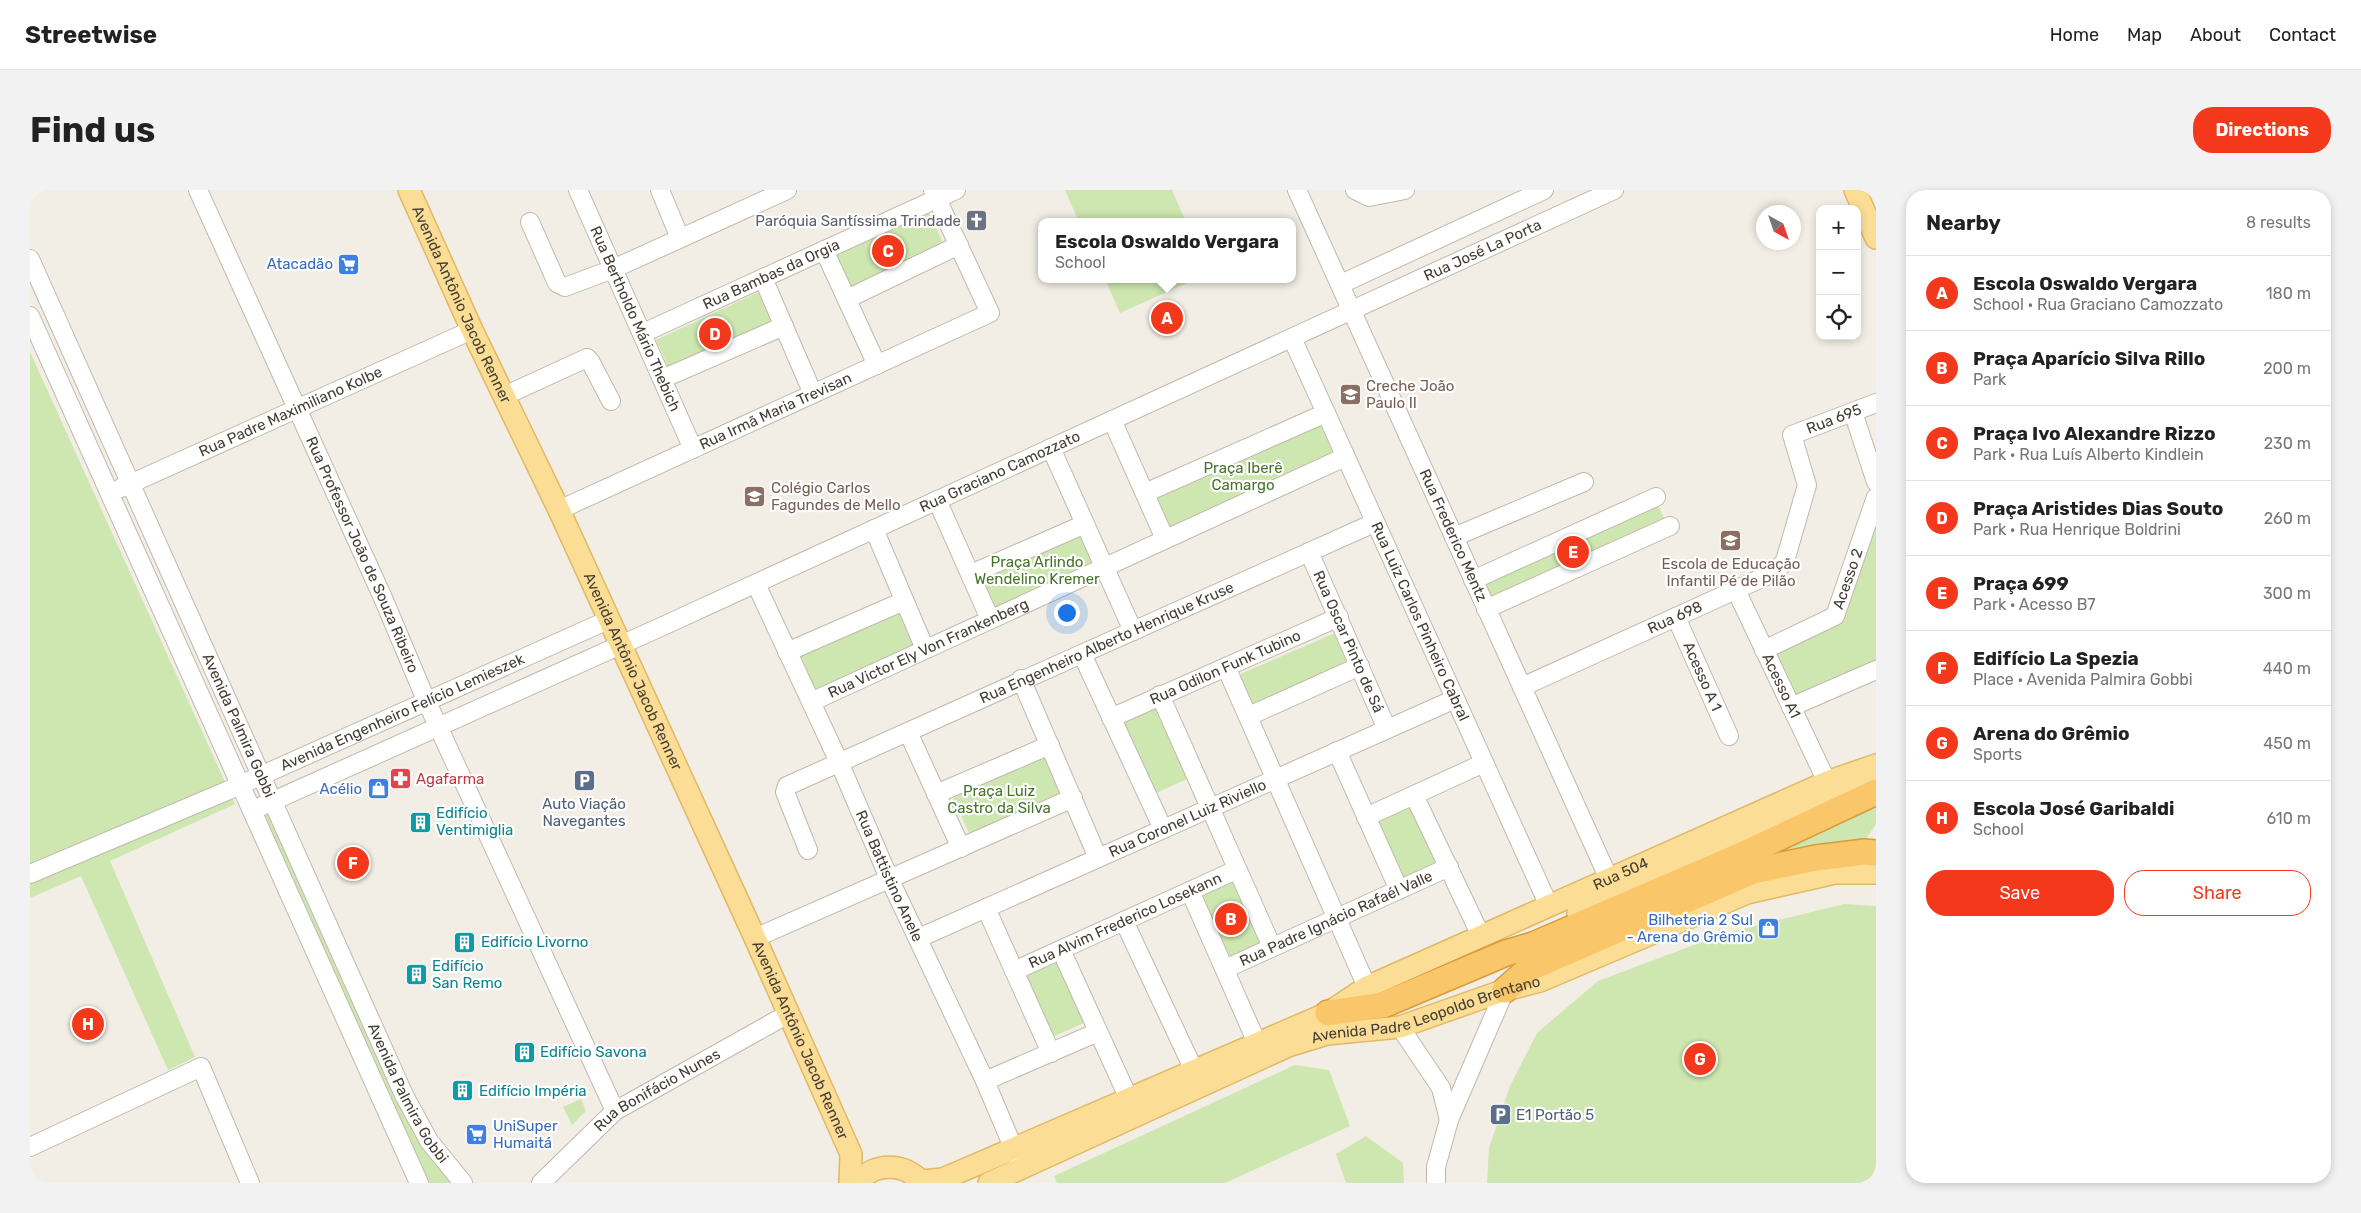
<!DOCTYPE html>
<meta charset="utf-8">
<style>
:root{--surface:#fff;--page:#f2f2f2;--text:#222;--muted:#767676;--line:#e0e0e0;--accent:#f4381b}
body{margin:0;font-family:Rubik,sans-serif;background:var(--page);color:var(--text)}
.controls{position:absolute;right:15px;top:15px;display:grid;overflow:hidden;border-radius:10px;box-shadow:0 2px 8px #0003}
.controls button{width:45px;height:45px;display:grid;place-items:center;padding:0;border:0;border-bottom:1px solid var(--line);background:var(--surface);color:var(--text);font:25px sans-serif}
.compass{position:absolute;left:1726px;top:15px;width:45px;height:45px;border-radius:50%;background:var(--surface);box-shadow:0 2px 8px #0003;rotate:140deg}
.you{position:absolute;left:1036px;top:422px;width:18px;height:18px;margin:-12px;border:4px solid #fff;border-radius:50%;background:#1a73e8;box-shadow:0 0 0 8px #1a73e833}
.badge{display:grid;place-items:center;width:32px;height:32px;border-radius:50%;background:var(--accent);color:#fff;font-size:16px;font-weight:700}
.pin{position:absolute;translate:-50% -50%;border:2px solid #fff;box-shadow:0 1px 5px #0006}
.popup{position:absolute;left:1008px;top:28px;width:258px;height:65px;box-sizing:border-box;display:grid;place-content:center;border-radius:10px;background:var(--surface);filter:drop-shadow(0 1px 4px #0005);font-size:16px;white-space:nowrap;color:var(--muted)}
.popup b{font-size:19px;color:var(--text)}
.popup::after{content:'';position:absolute;left:50%;top:100%;margin-left:-10px;border:10px solid transparent;border-top-color:var(--surface)}
.list{margin:0;padding:0;list-style:none}
h2{display:flex;justify-content:space-between;align-items:center;height:65px;margin:0;padding:0 20px;font-size:21px}
h2 small{font-size:16px;font-weight:400;color:var(--muted)}
.list li{display:grid;grid-template-columns:32px 1fr auto;gap:15px;align-items:center;box-sizing:border-box;height:75px;padding:0 20px;border-top:1px solid var(--line)}
.list b{display:block;font-size:19px;white-space:nowrap}
.list p{margin:0;font-size:16px;white-space:nowrap;color:var(--muted)}
.list em{font-size:16px;font-style:normal;color:var(--muted)}
.actions{display:flex;gap:10px;padding:15px 20px}
.actions a{flex:1;padding:11px 0;border:1px solid var(--accent);border-radius:20px;text-align:center;font-size:18px;color:var(--accent)}
.actions .main{background:var(--accent);color:#fff}
.icon{flex:none;width:28px;height:28px;fill:none;stroke:currentColor;stroke-width:2;stroke-linecap:round;stroke-linejoin:round}
.map{position:relative;flex:none;width:1846px;height:993px;overflow:hidden;border-radius:20px}
header{display:flex;align-items:center;gap:30px;box-sizing:border-box;height:70px;padding:0 25px;background:var(--surface);border-bottom:1px solid var(--line)}
header strong{font-size:24px}
nav{display:flex;gap:28px;margin-inline-start:auto;font-size:18px}
.intro{display:flex;align-items:center;justify-content:space-between;box-sizing:border-box;height:120px;padding:0 30px}
h1{margin:0;font-size:35px}
.button{padding:12px 22px;border-radius:20px;background:var(--accent);color:#fff;font-size:18px;font-weight:700}
main{display:flex;gap:30px;padding:0 30px}
aside{flex:1;background:var(--surface);border-radius:20px;box-shadow:0 2px 8px #0003}
.map>svg:first-child{display:block}
.green{fill:#cee6af}
.lines{fill:none;stroke-linecap:round;stroke-linejoin:round}
.minor-casing{stroke:#c0b9ab;stroke-width:20}
.major-casing{stroke:#e0b966;stroke-width:24}
.highway-casing{stroke:#d89b39;stroke-width:28}
.minor{stroke:#fff;stroke-width:18}
.major{stroke:#fbdd95;stroke-width:21}
.highway{stroke:#f9c769;stroke-width:25}
.labels{text-anchor:middle;dominant-baseline:central;stroke-width:4.5;stroke-linejoin:round;paint-order:stroke}
.worship-label{font-size:15px;fill:#5b616d;stroke:#fff;text-anchor:end}
.street-label{font-size:15px;fill:#443e35;stroke:#fff}
.shop-label{font-size:15px;fill:#366cbe;stroke:#fff;text-anchor:end}
.education-label{font-size:15px;fill:#785e54;stroke:#fff;text-anchor:start}
.park-label{font-size:15px;fill:#47742a;stroke:#fff}
.health-label{font-size:15px;fill:#be3a42;stroke:#fff;text-anchor:start}
.service-label{font-size:15px;fill:#4e5e75;stroke:#fff}
.culture-label{font-size:15px;fill:#0d838f;stroke:#fff;text-anchor:start}
</style>
<header>
<strong>Streetwise</strong>
<nav><a>Home</a><a>Map</a><a>About</a><a>Contact</a></nav>
</header>
<div class="intro"><h1>Find us</h1><a class="button">Directions</a></div>
<main>
<div class="map">
<svg width="1846" height="993" viewBox="0 0 1846 993">
<rect width="100%" height="100%" fill="#f2eee5"/>
<!-- green -->
<g class="green">
<polygon points="1035,0 1142,0 1156,32 1049,32"/>
<polygon points="898,20 915,57 818,101 801,64"/>
<polygon points="1075,89 1166,89 1090,123"/>
<polygon points="729,102 745,137 642,185 626,150"/>
<polygon points="0,162 205,614 80,671 165,867 138,880 51,686 0,708"/>
<polygon points="1290,234 1304,265 1136,339 1123,308"/>
<polygon points="1625,309 1637,334 1461,415 1449,390"/>
<polygon points="1846,327 1846,475 1764,512 1741,461 1813,428"/>
<polygon points="1049,342 1064,375 965,420 951,387"/>
<polygon points="870,420 887,458 787,503 770,464"/>
<polygon points="1305,443 1319,474 1221,518 1206,486"/>
<polygon points="1127,516 1159,588 1122,605 1090,533"/>
<polygon points="1017,566 1033,603 940,645 923,608"/>
<polygon points="1846,614 1846,634 1830,658 1751,674 1744,661"/>
<polygon points="1383,615 1411,678 1374,694 1346,631"/>
<polygon points="239,621 393,956 420,993 398,993 232,624"/>
<polygon points="1204,689 1233,752 1197,769 1168,705"/>
<polygon points="1814,714 1846,716 1846,993 1457,993 1459,958 1480,896 1507,843 1568,791 1693,744"/>
<polygon points="1028,769 1056,832 1020,848 992,785"/>
<polygon points="1265,875 1299,880 1320,936 1195,993 1027,993 1024,986"/>
<polygon points="551,909 556,921 542,935 533,917"/>
<polygon points="1336,946 1373,973 1374,993 1316,993 1306,964"/>
</g>
<g class="lines">
<defs>
<g id="minor">
<path id="s1" d="M168,0L353,408L396,510L585,921"/>
<path id="s2" d="M548,0L663,259"/>
<polyline points="630,0 650,48"/>
<path id="s3" d="M1267,0L1579,689"/>
<polyline points="1325,0 1339,7 1375,0"/>
<polyline points="500,32 527,93 535,97 583,79 757,0"/>
<polyline points="794,60 847,175"/>
<path id="s4" d="M0,69L374,905L399,951L433,993"/>
<polyline points="733,88 783,204"/>
<polyline points="1311,94 1514,0"/>
<polyline points="817,109 929,55"/>
<polyline points="0,126 389,993"/>
<path id="s5" d="M613,143L926,0"/>
<path id="s6" d="M1262,148L1519,716"/>
<polyline points="632,189 754,136"/>
<polyline points="474,206 557,168 560,171 581,211"/>
<polyline points="1823,222 1846,292"/>
<polyline points="1082,230 1135,349"/>
<polyline points="1021,258 1103,441"/>
<path id="s7" d="M91,298L442,140"/>
<polyline points="1115,303 1296,223"/>
<polyline points="907,310 960,429"/>
<path id="s8" d="M529,320L960,123L903,0"/>
<polyline points="844,339 895,459"/>
<polyline points="1424,347 1554,292"/>
<path id="s9" d="M1279,362L1357,539"/>
<polyline points="941,384 1055,334"/>
<polyline points="1443,390 1626,307"/>
<path id="s10" d="M726,394L809,572L859,688L955,891L989,971"/>
<path id="s11" d="M1706,400L1797,592"/>
<polyline points="1456,419 1640,336"/>
<path id="s12" d="M1646,427L1699,546"/>
<path id="s13" d="M1734,460L1805,426L1846,307"/>
<polyline points="757,462 874,411"/>
<polyline points="1052,464 1133,639"/>
<polyline points="1196,477 1337,797"/>
<polyline points="991,489 1068,668"/>
<path id="s14" d="M1492,497L1745,382L1755,371L1777,295L1762,245L1846,213"/>
<polyline points="1130,505 1242,757"/>
<path id="s15" d="M781,512L1315,267"/>
<polyline points="1761,517 1846,480"/>
<polyline points="1219,526 1330,476"/>
<path id="s16" d="M1081,528L1309,427"/>
<polyline points="878,542 931,658"/>
<polyline points="1307,561 1369,700"/>
<polyline points="906,604 1020,555"/>
<polyline points="1384,605 1451,746"/>
<path id="s17" d="M223,620L633,436L1584,0"/>
<polyline points="1336,627 1454,573"/>
<path id="s18" d="M778,660L755,602L757,596L1344,333"/>
<path id="s19" d="M0,684L199,600L578,430"/>
<polyline points="1160,701 1227,853"/>
<polyline points="956,718 1021,863"/>
<polyline points="1094,731 1169,891"/>
<polyline points="725,748 1043,608"/>
<path id="s20" d="M889,748L1425,509"/>
<polyline points="1031,760 1099,909"/>
<path id="s21" d="M1195,779L1419,677"/>
<path id="s22" d="M984,781L1206,680"/>
<polyline points="1370,837 1411,898 1419,930"/>
<polyline points="955,891 1068,842"/>
<polyline points="0,957 171,877 220,993"/>
<path id="s23" d="M511,993L585,921L758,824"/>
<polyline points="1406,993 1406,977 1419,930 1475,800"/>
</g>
<g id="major">
<path id="s24" d="M379,0L442,140L529,320L725,748L821,964L820,993"/>
<polyline points="1825,0 1846,48"/>
<polyline points="1548,723 1768,625 1842,586"/>
<path id="s25" d="M891,991L913,989L1298,823L1337,797L1797,592L1846,575"/>
<path d="M827,993C844,972 875,972 892,993"/>
<path id="s26" d="M959,993L1258,856L1297,844L1370,837L1475,800L1510,791L1717,703L1805,683H1846"/>
</g>
<g id="highway">
<polyline points="1475,800 1500,778 1723,681 1786,668 1835,662 1846,663"/>
<polyline points="1298,823 1353,815 1476,763 1503,755 1714,664 1846,602"/>
</g>
</defs>
<!-- minor casing -->
<use href="#minor" class="minor-casing"/>
<!-- major casing -->
<use href="#major" class="major-casing"/>
<!-- highway casing -->
<use href="#highway" class="highway-casing"/>
<!-- minor -->
<use href="#minor" class="minor"/>
<!-- major -->
<use href="#major" class="major"/>
<!-- highway -->
<use href="#highway" class="highway"/>
</g>
<!-- icons -->
<defs>
<symbol id="church-square" viewBox="-11 -11 22 22"><rect x="-9" y="-9" width="18" height="18" rx="4" fill="#6b7280" stroke="#fff"/><path d="M-1.2-6h2.4v3.5h3.3v2.4h-3.3V6h-2.4V-.1h-3.3v-2.4h3.3Z" fill="#fff"/></symbol>
<symbol id="supermarket-square" viewBox="-11 -11 22 22"><rect x="-9" y="-9" width="18" height="18" rx="4" fill="#3f7fe0" stroke="#fff"/><path d="M-6-5.5h2.5l.6 2H6L4.5 2H-2.5L-4.4-4H-6ZM-1.5 3.2a1.3 1.3 0 1 0 .1 0ZM3 3.2a1.3 1.3 0 1 0 .1 0Z" fill="#fff"/></symbol>
<symbol id="school-square" viewBox="-11 -11 22 22"><rect x="-9" y="-9" width="18" height="18" rx="4" fill="#8d6e63" stroke="#fff"/><path d="M0-5L7-2L0 1L-7-2ZM-4 1L0 2.5L4 1V4Q0 6-4 4Z" fill="#fff"/></symbol>
<symbol id="pharmacy-square" viewBox="-11 -11 22 22"><rect x="-9" y="-9" width="18" height="18" rx="4" fill="#e0444e" stroke="#fff"/><path d="M-2-6h4v4h4v4h-4v4h-4v-4h-4v-4h4Z" fill="#fff"/></symbol>
<symbol id="parking-square" viewBox="-11 -11 22 22"><rect x="-9" y="-9" width="18" height="18" rx="4" fill="#5c6f8a" stroke="#fff"/><path d="M-3.5-5.5H1a3.5 3.5 0 0 1 0 7H-1V5.5H-3.5ZM-1-3.4V-.6H.8a1.4 1.4 0 0 0 0-2.8Z" fill="#fff"/></symbol>
<symbol id="shop-square" viewBox="-11 -11 22 22"><rect x="-9" y="-9" width="18" height="18" rx="4" fill="#3f7fe0" stroke="#fff"/><path d="M-5-2.5h2.3a2.7 3.5 0 0 1 5.4 0H5L5.5 6h-11ZM-1.5-2.5h3a1.5 2.3 0 0 0-3 0Z" fill="#fff"/></symbol>
<symbol id="building-square" viewBox="-11 -11 22 22"><rect x="-9" y="-9" width="18" height="18" rx="4" fill="#0f9aa8" stroke="#fff"/><path d="M-4-6H4V6H1V3H-1V6H-4ZM-2.5-4.3h1.7v1.8h-1.7ZM.8-4.3h1.7v1.8H.8ZM-2.5-1h1.7V.8h-1.7ZM.8-1h1.7V.8H.8Z" fill="#fff"/></symbol>
</defs>
<g fill-rule="evenodd">
<use href="#church-square" x="934" y="18" width="25" height="25"/>
<use href="#supermarket-square" x="306" y="62" width="25" height="25"/>
<use href="#school-square" x="1308" y="192" width="25" height="25"/>
<use href="#school-square" x="712" y="294" width="25" height="25"/>
<use href="#school-square" x="1688" y="338" width="25" height="25"/>
<use href="#pharmacy-square" x="358" y="576" width="25" height="25"/>
<use href="#parking-square" x="542" y="578" width="25" height="25"/>
<use href="#shop-square" x="336" y="586" width="25" height="25"/>
<use href="#building-square" x="378" y="620" width="25" height="25"/>
<use href="#shop-square" x="1726" y="726" width="25" height="25"/>
<use href="#building-square" x="422" y="740" width="25" height="25"/>
<use href="#building-square" x="374" y="772" width="25" height="25"/>
<use href="#building-square" x="482" y="850" width="25" height="25"/>
<use href="#building-square" x="420" y="888" width="25" height="25"/>
<use href="#parking-square" x="1458" y="912" width="25" height="25"/>
<use href="#supermarket-square" x="434" y="932" width="25" height="25"/>
</g>
<g class="labels">
<!-- worship labels -->
<g class="worship-label">
<text x="931" y="31">Paróquia Santíssima Trindade</text>
</g>
<!-- street labels -->
<g class="street-label">
<text stroke="none"><textPath href="#s17" startOffset="1351">Rua José La Porta</textPath></text>
<text stroke="none"><textPath href="#s5" startOffset="141">Rua Bambas da Orgia</textPath></text>
<text stroke="none"><textPath href="#s24" startOffset="126">Avenida Antônio Jacob Renner</textPath></text>
<text stroke="none"><textPath href="#s2" startOffset="141">Rua Bertholdo Mário Thebich</textPath></text>
<text stroke="none"><textPath href="#s7" startOffset="186">Rua Padre Maximiliano Kolbe</textPath></text>
<text stroke="none"><textPath href="#s8" startOffset="238">Rua Irmã Maria Trevisan</textPath></text>
<text stroke="none"><textPath href="#s14" startOffset="469">Rua 695</textPath></text>
<text stroke="none"><textPath href="#s17" startOffset="820">Rua Graciano Camozzato</textPath></text>
<text stroke="none"><textPath href="#s3" startOffset="379">Rua Frederico Mentz</textPath></text>
<text stroke="none"><textPath href="#s1" startOffset="400">Rua Professor João de Souza Ribeiro</textPath></text>
<text stroke="none"><textPath href="#s13" startOffset="118">Acesso 2</textPath></text>
<text stroke="none"><textPath href="#s14" startOffset="168">Rua 698</textPath></text>
<text stroke="none"><textPath href="#s6" startOffset="311">Rua Luiz Carlos Pinheiro Cabral</textPath></text>
<text stroke="none"><textPath href="#s9" startOffset="98">Rua Oscar Pinto de Sá</textPath></text>
<text stroke="none"><textPath href="#s18" startOffset="419">Rua Engenheiro Alberto Henrique Kruse</textPath></text>
<text stroke="none"><textPath href="#s15" startOffset="129">Rua Victor Ely Von Frankenberg</textPath></text>
<text stroke="none"><textPath href="#s16" startOffset="125">Rua Odilon Funk Tubino</textPath></text>
<text stroke="none"><textPath href="#s24" startOffset="531">Avenida Antônio Jacob Renner</textPath></text>
<text stroke="none"><textPath href="#s12" startOffset="65">Acesso A 1</textPath></text>
<text stroke="none"><textPath href="#s11" startOffset="106">Acesso A1</textPath></text>
<text stroke="none"><textPath href="#s19" startOffset="406">Avenida Engenheiro Felício Lemieszek</textPath></text>
<text stroke="none"><textPath href="#s4" startOffset="511">Avenida Palmira Gobbi</textPath></text>
<text stroke="none"><textPath href="#s20" startOffset="294">Rua Coronel Luiz Riviello</textPath></text>
<text stroke="none"><textPath href="#s25" startOffset="766">Rua 504</textPath></text>
<text stroke="none"><textPath href="#s10" startOffset="321">Rua Battistino Anele</textPath></text>
<text stroke="none"><textPath href="#s21" startOffset="122">Rua Padre Ignácio Rafaél Valle</textPath></text>
<text stroke="none"><textPath href="#s22" startOffset="122">Rua Alvim Frederico Losekann</textPath></text>
<text stroke="none"><textPath href="#s26" startOffset="472">Avenida Padre Leopoldo Brentano</textPath></text>
<text stroke="none"><textPath href="#s24" startOffset="936">Avenida Antônio Jacob Renner</textPath></text>
<text stroke="none"><textPath href="#s23" startOffset="150">Rua Bonifácio Nunes</textPath></text>
<text stroke="none"><textPath href="#s4" startOffset="916">Avenida Palmira Gobbi</textPath></text>
</g>
<!-- shop labels -->
<g class="shop-label">
<text x="303" y="74">Atacadão</text>
<text x="332" y="599">Acélio</text>
<text x="1723" y="730">Bilheteria 2 Sul<tspan x="1723" dy="17">- Arena do Grêmio</tspan></text>
<text x="463" y="936" text-anchor="start">UniSuper<tspan x="463" dy="17">Humaitá</tspan></text>
</g>
<!-- education labels -->
<g class="education-label">
<text x="1336" y="196">Creche João<tspan x="1336" dy="17">Paulo II</tspan></text>
<text x="741" y="298">Colégio Carlos<tspan x="741" dy="17">Fagundes de Mello</tspan></text>
<text x="1701" y="374" text-anchor="middle">Escola de Educação<tspan x="1701" dy="17">Infantil Pé de Pilão</tspan></text>
</g>
<!-- park labels -->
<g class="park-label">
<text x="1213" y="278">Praça Iberê<tspan x="1213" dy="17">Camargo</tspan></text>
<text x="1007" y="372">Praça Arlindo<tspan x="1007" dy="17">Wendelino Kremer</tspan></text>
<text x="969" y="601">Praça Luiz<tspan x="969" dy="17">Castro da Silva</tspan></text>
</g>
<!-- health labels -->
<g class="health-label">
<text x="386" y="589">Agafarma</text>
</g>
<!-- service labels -->
<g class="service-label">
<text x="554" y="614">Auto Viação<tspan x="554" dy="17">Navegantes</tspan></text>
<text x="1486" y="925" text-anchor="start">E1 Portão 5</text>
</g>
<!-- culture labels -->
<g class="culture-label">
<text x="406" y="623">Edifício<tspan x="406" dy="17">Ventimiglia</tspan></text>
<text x="451" y="752">Edifício Livorno</text>
<text x="402" y="776">Edifício<tspan x="402" dy="17">San Remo</tspan></text>
<text x="510" y="862">Edifício Savona</text>
<text x="449" y="901">Edifício Impéria</text>
</g>
</g>
</svg>
<div class="controls">
<button>+</button>
<button>−</button>
<button><svg class="icon" aria-label="locate" viewBox="0 0 24 24"><circle cx="12" cy="12" r="6"/><path d="M12 2v4M12 18v4M2 12h4M18 12h4"/></svg></button>
</div>
<svg class="compass" viewBox="-18 -18 36 36"><path d="M0-13l5 13h-10z" fill="#e53935"/><path d="M0 13l5-13h-10z" fill="#767676"/></svg>
<div class="you"></div>
<div class="pin badge" style="left:1137px;top:128px">A</div>
<div class="popup"><b>Escola Oswaldo Vergara</b>School</div>
<div class="pin badge" style="left:1201px;top:729px">B</div>
<div class="pin badge" style="left:858px;top:61px">C</div>
<div class="pin badge" style="left:685px;top:144px">D</div>
<div class="pin badge" style="left:1543px;top:362px">E</div>
<div class="pin badge" style="left:323px;top:673px">F</div>
<div class="pin badge" style="left:1670px;top:869px">G</div>
<div class="pin badge" style="left:58px;top:834px">H</div>
</div>
<aside>
<h2>Nearby<small>8 results</small></h2>
<ul class="list">
<li><span class="badge">A</span><div><b>Escola Oswaldo Vergara</b><p>School · Rua Graciano Camozzato</p></div><em>180 m</em></li>
<li><span class="badge">B</span><div><b>Praça Aparício Silva Rillo</b><p>Park</p></div><em>200 m</em></li>
<li><span class="badge">C</span><div><b>Praça Ivo Alexandre Rizzo</b><p>Park · Rua Luís Alberto Kindlein</p></div><em>230 m</em></li>
<li><span class="badge">D</span><div><b>Praça Aristides Dias Souto</b><p>Park · Rua Henrique Boldrini</p></div><em>260 m</em></li>
<li><span class="badge">E</span><div><b>Praça 699</b><p>Park · Acesso B7</p></div><em>300 m</em></li>
<li><span class="badge">F</span><div><b>Edifício La Spezia</b><p>Place · Avenida Palmira Gobbi</p></div><em>440 m</em></li>
<li><span class="badge">G</span><div><b>Arena do Grêmio</b><p>Sports</p></div><em>450 m</em></li>
<li><span class="badge">H</span><div><b>Escola José Garibaldi</b><p>School</p></div><em>610 m</em></li>
</ul>
<div class="actions"><a class="main">Save</a><a>Share</a></div>
</aside>
</main>
